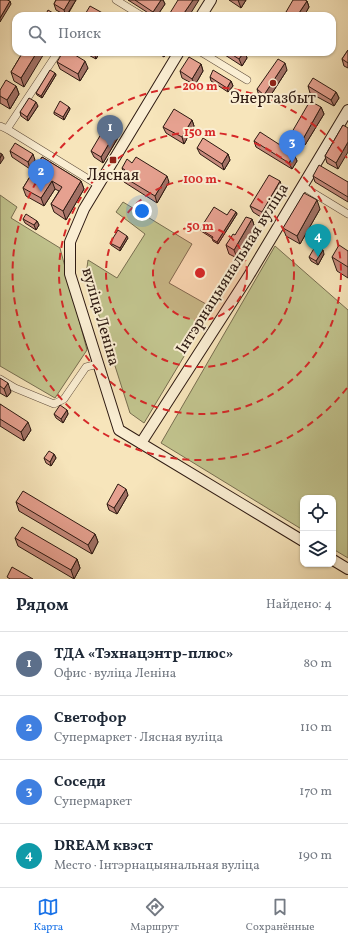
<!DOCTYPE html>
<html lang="ru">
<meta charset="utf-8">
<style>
:root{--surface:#fff;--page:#f6f6f7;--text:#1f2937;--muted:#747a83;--line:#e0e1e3;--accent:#1a73e8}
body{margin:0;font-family:Vollkorn,serif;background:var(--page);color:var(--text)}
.controls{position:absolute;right:12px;bottom:12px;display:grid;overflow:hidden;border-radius:8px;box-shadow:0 1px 3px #0004}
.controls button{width:36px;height:36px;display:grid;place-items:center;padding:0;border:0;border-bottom:1px solid var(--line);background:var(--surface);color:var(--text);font:20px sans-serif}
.you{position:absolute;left:142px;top:211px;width:14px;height:14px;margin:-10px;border:3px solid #fff;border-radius:50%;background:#1a73e8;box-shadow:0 0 0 6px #1a73e833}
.badge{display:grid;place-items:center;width:26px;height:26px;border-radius:50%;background:var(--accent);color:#fff;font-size:13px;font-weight:700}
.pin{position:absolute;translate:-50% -33px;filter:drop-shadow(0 1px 2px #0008)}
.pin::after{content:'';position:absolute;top:21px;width:14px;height:12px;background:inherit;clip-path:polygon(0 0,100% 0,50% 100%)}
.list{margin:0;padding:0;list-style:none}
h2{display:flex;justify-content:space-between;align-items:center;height:52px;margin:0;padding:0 16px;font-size:17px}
h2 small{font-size:13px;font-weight:400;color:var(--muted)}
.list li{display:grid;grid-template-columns:26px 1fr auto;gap:12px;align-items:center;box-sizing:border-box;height:64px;padding:0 16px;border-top:1px solid var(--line)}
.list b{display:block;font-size:15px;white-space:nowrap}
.list p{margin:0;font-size:13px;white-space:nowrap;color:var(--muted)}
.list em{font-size:13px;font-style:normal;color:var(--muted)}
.icon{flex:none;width:22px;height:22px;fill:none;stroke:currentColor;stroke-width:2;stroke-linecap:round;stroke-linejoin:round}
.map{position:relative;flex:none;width:348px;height:579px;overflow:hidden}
.search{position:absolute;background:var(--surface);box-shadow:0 1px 3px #0004;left:12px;right:12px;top:12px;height:44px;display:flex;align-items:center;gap:10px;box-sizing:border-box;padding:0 14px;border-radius:12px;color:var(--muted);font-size:15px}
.sheet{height:308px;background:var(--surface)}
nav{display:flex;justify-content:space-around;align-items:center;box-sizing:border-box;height:56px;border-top:1px solid var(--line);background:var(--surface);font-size:11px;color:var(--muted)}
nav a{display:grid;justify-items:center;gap:2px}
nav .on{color:var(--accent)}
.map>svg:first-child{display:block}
.green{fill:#c1c38d;stroke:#786e50}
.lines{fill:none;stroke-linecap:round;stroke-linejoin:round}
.street-casing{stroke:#604d3c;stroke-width:8}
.secondary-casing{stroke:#2e1a12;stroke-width:12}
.street{stroke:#faeed3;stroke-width:7}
.secondary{stroke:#faeed3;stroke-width:10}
.wall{fill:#c68a7c;stroke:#2e1a12}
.shaded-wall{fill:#a17165;stroke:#2e1a12}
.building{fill:#e6a190;stroke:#2e1a12}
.ring{fill:none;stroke:#d62828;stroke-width:2;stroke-dasharray:7 5}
.poi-dot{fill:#8f2418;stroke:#faeed3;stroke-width:1.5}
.labels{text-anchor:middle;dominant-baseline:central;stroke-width:4;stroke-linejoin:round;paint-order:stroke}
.poi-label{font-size:16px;fill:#2e1a12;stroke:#faeed3}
.street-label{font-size:16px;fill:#2e1a12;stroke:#faeed3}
.centre{fill:#d62828;stroke:#faeed3;stroke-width:2}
.ring-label{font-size:12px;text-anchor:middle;font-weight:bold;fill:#d62828;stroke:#faeed3;stroke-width:4;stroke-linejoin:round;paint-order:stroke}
</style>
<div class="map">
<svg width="348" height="579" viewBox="0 0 348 579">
<rect width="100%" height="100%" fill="#f7e5bb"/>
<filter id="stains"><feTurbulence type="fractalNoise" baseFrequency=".005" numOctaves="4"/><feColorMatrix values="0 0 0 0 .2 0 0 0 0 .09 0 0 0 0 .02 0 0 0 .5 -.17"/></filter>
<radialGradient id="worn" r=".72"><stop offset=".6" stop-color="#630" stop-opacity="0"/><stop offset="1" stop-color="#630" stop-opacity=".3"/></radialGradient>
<!-- green -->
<g class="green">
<polygon points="0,195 17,207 11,218 60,248 87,350 55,398 0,366"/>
<polygon points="123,202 192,244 169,283 213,308 144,423 130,413 86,275 88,260 117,278 145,234 116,212"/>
<polygon points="275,246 348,310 348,558 333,549 333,498 303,498 303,530 161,443"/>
</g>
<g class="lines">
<defs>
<g id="street">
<polyline points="116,0 142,16"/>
<polyline points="201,52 247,80"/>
<polyline points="0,126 7,129 98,185"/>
<polyline points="7,129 58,52"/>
<polyline points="302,186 348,214"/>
<polyline points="0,379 15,388 54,404 64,399 86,367 98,364"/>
</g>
<g id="secondary">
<polyline points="201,16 211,0"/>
<polyline points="179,52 84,209 70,242 70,274 119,430 303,541"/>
<polyline points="141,443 248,277 348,110"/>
<polyline points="333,560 348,569"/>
</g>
</defs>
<!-- street casing -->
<use href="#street" class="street-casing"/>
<!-- secondary casing -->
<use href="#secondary" class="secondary-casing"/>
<!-- street -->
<use href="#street" class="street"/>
<!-- secondary -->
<use href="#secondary" class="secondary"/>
</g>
<!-- wall -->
<g class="wall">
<polygon points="56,0 76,0 67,16 56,10 54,4"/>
<polygon points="128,0 163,0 165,4 157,16 153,16"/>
<polygon points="229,0 246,0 241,8"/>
<polygon points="307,1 309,7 304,16 288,16 286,12"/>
<polygon points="348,50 348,68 344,66 342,59"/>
<polygon points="23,52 24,87 14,81 11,72"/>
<polygon points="83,52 100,52 96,59"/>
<polygon points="156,52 167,52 164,57"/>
<polygon points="224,52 245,52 247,58 242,66 225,55"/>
<polygon points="57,62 88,68 80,81 60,69"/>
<polygon points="201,64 203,71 195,85 182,78 180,71"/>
<polygon points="287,70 267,101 259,96 257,89"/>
<polygon points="55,73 56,75 42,98 37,95 36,93"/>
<polygon points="210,77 231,81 233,86 228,92 211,81"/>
<polygon points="16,86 19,94 10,109 0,103 0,90"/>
<polygon points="308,86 336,92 339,98 334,106 310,93"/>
<polygon points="38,106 28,121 21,116 20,112"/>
<polygon points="69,107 70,109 64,120 54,114 54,112"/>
<polygon points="321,107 324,114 305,145 294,139 292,132"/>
<polygon points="192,120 194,126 184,144 166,133 163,127"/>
<polygon points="343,125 338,169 327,163 325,156"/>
<polygon points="117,130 119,136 103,163 94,157 91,151"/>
<polygon points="254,141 294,154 297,161 292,169 256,147"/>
<polygon points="197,148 228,154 230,160 224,170 200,154"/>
<polygon points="10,151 35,160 30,169 12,157"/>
<polygon points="42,157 81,181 84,189 66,220 54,212 51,204 59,191 55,189 44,206 26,196 23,188"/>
<polygon points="122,168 169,182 157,203 124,182 122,176 124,173"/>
<polygon points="313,176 348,182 348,202 315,182"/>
<polygon points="282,187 264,219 253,212 250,206"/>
<polygon points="320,209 300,244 286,236 283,228"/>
<polygon points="236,212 237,214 218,244 213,241 212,238 201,231 200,229 227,215"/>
<polygon points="23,219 37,221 39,225 36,230 25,223"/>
<polygon points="252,219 255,228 237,258 229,254 226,245 235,235"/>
<polygon points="128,238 120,251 111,245 110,243"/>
<polygon points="348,251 348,278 337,271 332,257"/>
<polygon points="324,254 318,265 311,261 309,257"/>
<polygon points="0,378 11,392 7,397 0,393"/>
<polygon points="0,404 31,430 24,441 0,426"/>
<polygon points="67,410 68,414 63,423 56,418 54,414"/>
<polygon points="54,454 56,458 51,466 46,463 44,458"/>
<polygon points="128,495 117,514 109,510 107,504"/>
<polygon points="16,502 95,534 98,542 92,554 19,511"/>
<polygon points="15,538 77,559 80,568 74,579 18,546"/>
</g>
<!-- shaded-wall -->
<g class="shaded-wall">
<polygon points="70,0 76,0 66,16 64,10"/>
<polygon points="161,0 163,0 165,4 157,16 155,16 153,12"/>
<polygon points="193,0 199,0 189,16 182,16"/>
<polygon points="238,0 246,0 241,8"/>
<polygon points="10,1 11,4 0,22 0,18"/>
<polygon points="307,1 309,7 304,16 297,16"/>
<polygon points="37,52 45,52 24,87 21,78"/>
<polygon points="95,52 100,52 96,59 94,53"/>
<polygon points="162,52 167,52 164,57"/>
<polygon points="244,52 245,52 247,58 242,66 239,59"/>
<polygon points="85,61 88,68 80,81 78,74"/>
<polygon points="285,63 287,70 267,101 264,95"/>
<polygon points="201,64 203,71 195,85 192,79"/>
<polygon points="55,73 56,75 42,98 41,96"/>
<polygon points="231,81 233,86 228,92 227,88"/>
<polygon points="16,86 19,94 10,109 7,100"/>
<polygon points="336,92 339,98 334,106 331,100"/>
<polygon points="36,102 38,106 28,121 27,117"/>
<polygon points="69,107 70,109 64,120 63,117"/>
<polygon points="321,107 324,114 305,145 303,139"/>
<polygon points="192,120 194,126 184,144 182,137"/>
<polygon points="117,130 119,136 103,163 101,157"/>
<polygon points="348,142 348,152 338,169 336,163"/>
<polygon points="2,154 4,158 0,164 0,158"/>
<polygon points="33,154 35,160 30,169 28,162"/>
<polygon points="228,154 230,160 224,170 222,164"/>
<polygon points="294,154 297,161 292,169 289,163"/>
<polygon points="167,176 169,182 157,203 155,196"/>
<polygon points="52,181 55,189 44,206 41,198"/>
<polygon points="81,181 84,189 66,220 63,211"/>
<polygon points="280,181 282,187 264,219 262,212"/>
<polygon points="317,200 320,209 300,244 297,236"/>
<polygon points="236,212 237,214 218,244 217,242"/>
<polygon points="252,219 255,228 237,258 234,250"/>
<polygon points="37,221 39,225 36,230 34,225"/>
<polygon points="127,236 128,238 120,251 120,248"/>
<polygon points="323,250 324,254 318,265 316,261"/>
<polygon points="8,383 11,392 7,397 4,389"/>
<polygon points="67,410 68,414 63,423 61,419"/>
<polygon points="28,422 31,430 24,441 21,432"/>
<polygon points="54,454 56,458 51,466 50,462"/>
<polygon points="126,489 128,495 117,514 114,508"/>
<polygon points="95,534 98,542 92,554 88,545"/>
<polygon points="77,559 80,568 74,579 71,570"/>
</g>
<!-- building -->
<g class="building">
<polygon points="0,0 7,0 10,1 0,18"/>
<polygon points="56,0 70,0 64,10 54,4"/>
<polygon points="135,0 161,0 153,12"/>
<polygon points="178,0 193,0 182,16 175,16 170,13"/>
<polygon points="293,0 305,0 307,1 297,16 293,16 286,12"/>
<polygon points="90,6 108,16 84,16"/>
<polygon points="48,10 58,16 45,16"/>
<polygon points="348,50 348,63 342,59"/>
<polygon points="23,52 37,52 21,78 11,72"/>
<polygon points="63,52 70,52 85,61 78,74 57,62"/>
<polygon points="228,52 244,52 239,59"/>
<polygon points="189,57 201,64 192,79 180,71"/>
<polygon points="278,59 285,63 264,95 257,89"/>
<polygon points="50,70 55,73 41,96 36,93"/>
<polygon points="213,70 231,81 227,88 210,77"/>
<polygon points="313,78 336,92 331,100 308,86"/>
<polygon points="6,80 16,86 7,100 0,96 0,90"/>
<polygon points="29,98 36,102 27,117 20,112"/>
<polygon points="60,101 69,107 63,117 54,112"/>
<polygon points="310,101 321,107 303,139 292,132"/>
<polygon points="174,109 192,120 182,137 163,127"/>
<polygon points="107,124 117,130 101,157 91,151"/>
<polygon points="343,125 348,128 348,142 336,163 325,156"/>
<polygon points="260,132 294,154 289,163 254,141"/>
<polygon points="203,138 228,154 222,164 197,148"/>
<polygon points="15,143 33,154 28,162 10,151"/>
<polygon points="0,153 2,154 0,158"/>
<polygon points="42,157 81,181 63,211 51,204 62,187 52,181 41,198 23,188"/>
<polygon points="136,157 167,176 155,196 122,176 125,170 122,168 127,159 132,163"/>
<polygon points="319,165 348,182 348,197 313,176"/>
<polygon points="269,175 280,181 262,212 250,206"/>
<polygon points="304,193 317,200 297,236 283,228"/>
<polygon points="214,207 227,215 231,209 236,212 217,242 212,239 213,237 200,229"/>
<polygon points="26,214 37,221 34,225 23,219"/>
<polygon points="246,217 252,219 234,250 226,245 233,234 235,235"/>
<polygon points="118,230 127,236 120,248 110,243"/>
<polygon points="316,245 323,250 316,261 309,257"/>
<polygon points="339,245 348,251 348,267 332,257"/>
<polygon points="0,378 8,383 4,389 0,386"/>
<polygon points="0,404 28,422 21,432 0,419"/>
<polygon points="60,405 67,410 61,419 54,414"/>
<polygon points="49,451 54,454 50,462 44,458"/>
<polygon points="118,484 126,489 114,508 107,504"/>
<polygon points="23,491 95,534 88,545 16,502"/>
<polygon points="22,527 77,559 71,570 15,538"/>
<polygon points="12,567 33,579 10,579 7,577"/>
</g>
<!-- distance rings -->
<circle cx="200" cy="273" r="47" fill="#d62828" fill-opacity=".12"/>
<g class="ring">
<circle cx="200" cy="273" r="47"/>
<circle cx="200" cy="273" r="94"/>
<circle cx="200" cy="273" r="141"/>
<path d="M347 388A187 187 0 1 1 347 158"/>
</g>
<!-- markers -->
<g class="poi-dot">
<circle cx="273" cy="83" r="4"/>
<rect x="109" y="156" width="8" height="8" rx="2"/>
</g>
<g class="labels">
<!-- poi labels -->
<g class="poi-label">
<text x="273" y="99">Энергазбыт</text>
<text x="113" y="176">Лясная</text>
</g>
<!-- street labels -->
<g class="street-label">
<text transform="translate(233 269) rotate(-58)">Інтэрнацыянальная вуліца</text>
<text transform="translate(100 317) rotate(74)">вуліца Леніна</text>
</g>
</g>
<circle cx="200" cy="273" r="6" class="centre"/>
<g class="ring-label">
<text x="200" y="90">200 m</text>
<text x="200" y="136">150 m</text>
<text x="200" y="183">100 m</text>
<text x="200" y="230">50 m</text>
</g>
<rect width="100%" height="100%" filter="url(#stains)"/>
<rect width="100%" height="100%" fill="url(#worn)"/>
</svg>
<div class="controls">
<button><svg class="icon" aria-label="locate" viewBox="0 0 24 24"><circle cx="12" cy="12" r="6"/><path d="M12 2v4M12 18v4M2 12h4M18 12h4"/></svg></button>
<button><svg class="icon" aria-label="layers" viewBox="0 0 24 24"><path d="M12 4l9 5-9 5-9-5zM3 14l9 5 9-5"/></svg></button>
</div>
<div class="you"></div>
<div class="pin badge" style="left:110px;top:148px;background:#5c6f8a">1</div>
<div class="pin badge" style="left:41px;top:192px;background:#3f7fe0">2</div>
<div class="pin badge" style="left:292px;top:163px;background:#3f7fe0">3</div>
<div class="pin badge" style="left:318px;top:257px;background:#0f9aa8">4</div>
<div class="search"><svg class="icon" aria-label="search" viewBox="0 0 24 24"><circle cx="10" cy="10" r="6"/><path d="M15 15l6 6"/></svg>Поиск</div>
</div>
<section class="sheet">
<h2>Рядом<small>Найдено: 4</small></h2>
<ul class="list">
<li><span class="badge" style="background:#5c6f8a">1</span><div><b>ТДА «Тэхнацэнтр-плюс»</b><p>Офис · вуліца Леніна</p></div><em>80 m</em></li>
<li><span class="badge" style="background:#3f7fe0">2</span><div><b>Светофор</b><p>Супермаркет · Лясная вуліца</p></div><em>110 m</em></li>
<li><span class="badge" style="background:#3f7fe0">3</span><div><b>Соседи</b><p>Супермаркет</p></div><em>170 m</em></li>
<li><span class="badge" style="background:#0f9aa8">4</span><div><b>DREAM квэст</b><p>Место · Інтэрнацыянальная вуліца</p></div><em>190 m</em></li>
</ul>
</section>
<nav>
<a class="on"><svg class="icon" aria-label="map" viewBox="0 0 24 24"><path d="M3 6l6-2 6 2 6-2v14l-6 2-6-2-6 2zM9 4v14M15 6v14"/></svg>Карта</a>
<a><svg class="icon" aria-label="directions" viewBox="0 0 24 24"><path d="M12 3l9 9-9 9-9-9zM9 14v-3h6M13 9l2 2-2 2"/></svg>Маршрут</a>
<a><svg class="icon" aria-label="saved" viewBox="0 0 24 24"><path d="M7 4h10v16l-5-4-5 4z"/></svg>Сохранённые</a>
</nav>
